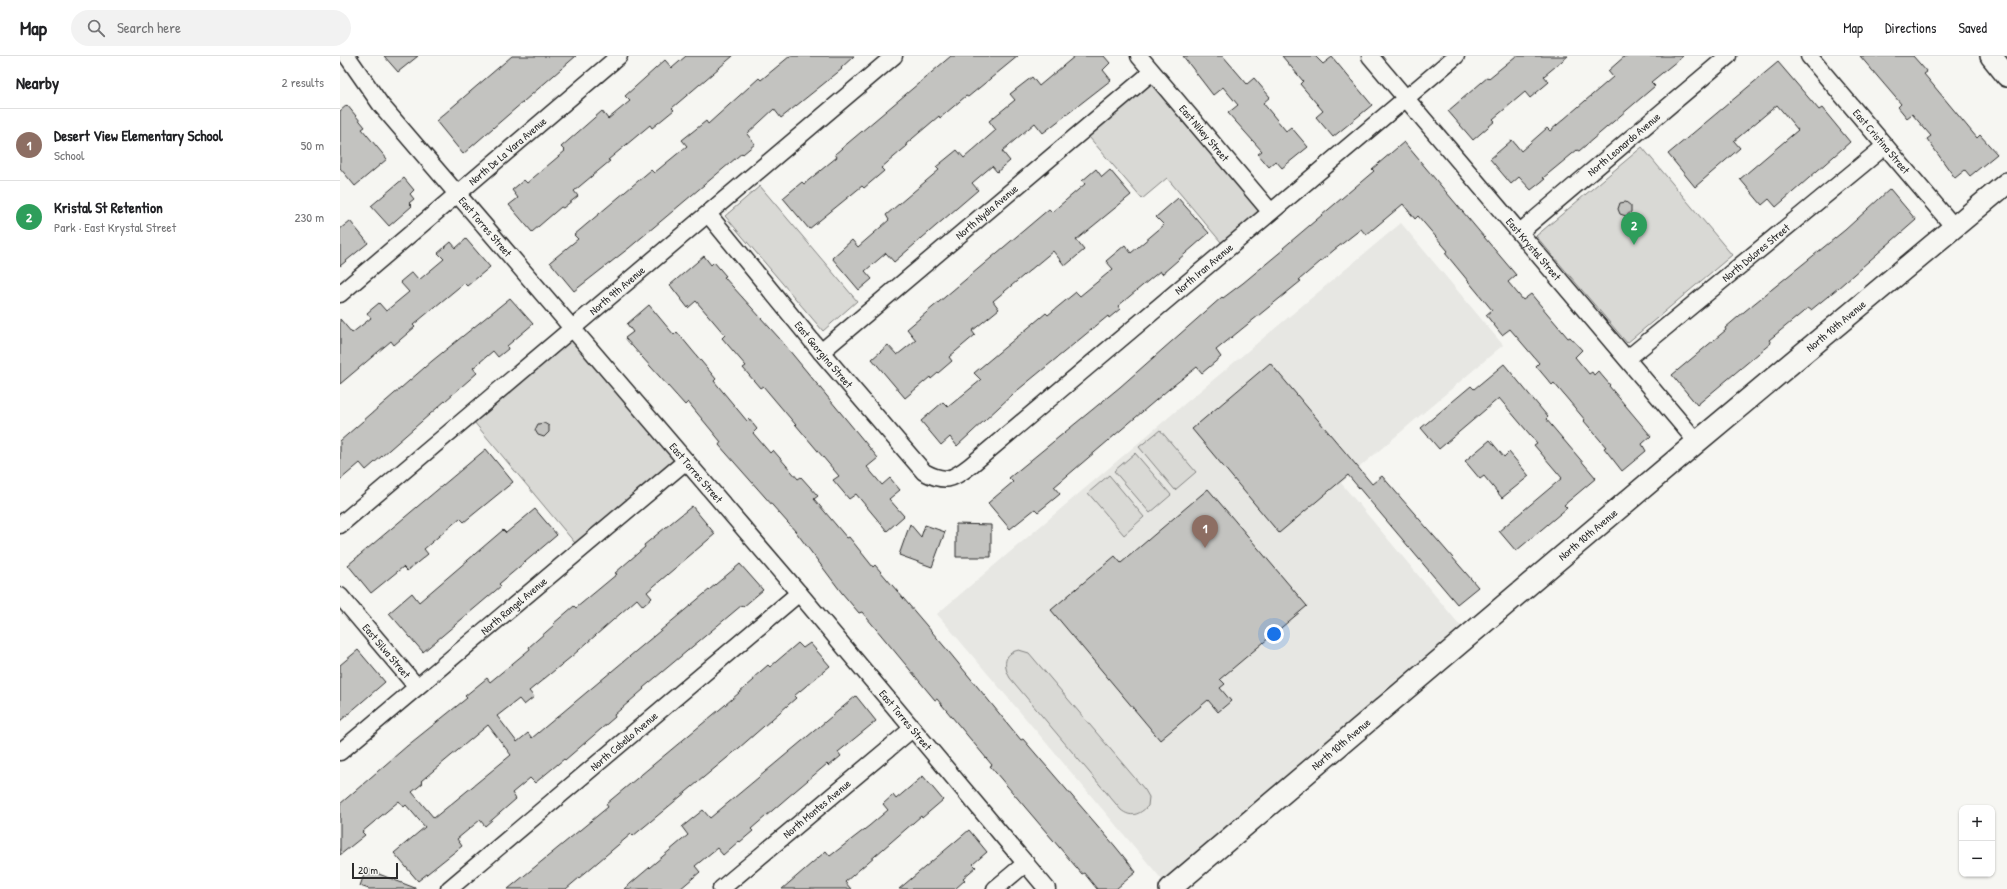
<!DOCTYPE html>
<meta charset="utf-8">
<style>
:root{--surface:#fff;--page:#f2f2f2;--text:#202124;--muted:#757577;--line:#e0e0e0;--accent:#d93025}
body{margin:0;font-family:"Patrick Hand",sans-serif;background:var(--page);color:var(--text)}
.controls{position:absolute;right:12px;bottom:12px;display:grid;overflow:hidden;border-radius:8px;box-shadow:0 1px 3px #0004}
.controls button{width:36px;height:36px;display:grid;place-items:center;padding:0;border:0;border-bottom:1px solid var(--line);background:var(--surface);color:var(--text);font:20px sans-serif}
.scale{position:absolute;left:12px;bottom:10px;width:46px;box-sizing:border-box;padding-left:4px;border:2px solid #2b2b2b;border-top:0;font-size:11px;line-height:14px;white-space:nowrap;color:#2b2b2b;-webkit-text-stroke:3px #f6f6f2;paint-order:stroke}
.you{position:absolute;left:934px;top:578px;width:14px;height:14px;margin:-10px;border:3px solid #fff;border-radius:50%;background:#1a73e8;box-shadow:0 0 0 6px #1a73e833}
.badge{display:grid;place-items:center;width:26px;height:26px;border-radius:50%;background:var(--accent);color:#fff;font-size:13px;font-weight:700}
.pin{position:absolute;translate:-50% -33px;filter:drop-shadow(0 1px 2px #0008)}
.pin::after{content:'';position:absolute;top:21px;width:14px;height:12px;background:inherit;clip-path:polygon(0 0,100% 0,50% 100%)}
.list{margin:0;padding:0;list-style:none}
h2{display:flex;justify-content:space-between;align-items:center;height:52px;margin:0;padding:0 16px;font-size:17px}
h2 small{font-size:13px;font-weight:400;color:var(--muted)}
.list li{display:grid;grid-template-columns:26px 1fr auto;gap:12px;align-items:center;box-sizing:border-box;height:72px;padding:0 16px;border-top:1px solid var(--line)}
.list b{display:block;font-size:15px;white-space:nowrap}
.list p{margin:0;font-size:13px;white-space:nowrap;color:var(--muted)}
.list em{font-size:13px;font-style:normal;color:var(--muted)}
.icon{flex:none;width:22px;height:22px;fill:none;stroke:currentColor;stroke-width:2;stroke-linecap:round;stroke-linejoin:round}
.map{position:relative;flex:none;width:1667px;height:833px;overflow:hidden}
header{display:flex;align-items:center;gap:24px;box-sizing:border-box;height:56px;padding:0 20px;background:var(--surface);border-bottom:1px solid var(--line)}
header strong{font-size:19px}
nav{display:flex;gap:22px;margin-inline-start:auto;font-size:14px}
.search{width:280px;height:36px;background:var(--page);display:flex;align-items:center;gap:10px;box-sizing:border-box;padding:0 14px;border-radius:22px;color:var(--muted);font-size:15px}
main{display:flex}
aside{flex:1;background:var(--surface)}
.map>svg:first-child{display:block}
.built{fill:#e7e7e3}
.green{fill:#d9d9d5;stroke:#828280}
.building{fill:#c3c3c0;stroke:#2b2b2b;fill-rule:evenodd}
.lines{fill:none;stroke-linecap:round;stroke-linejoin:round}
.minor-casing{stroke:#2b2b2b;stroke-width:19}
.major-casing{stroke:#2b2b2b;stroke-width:24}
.minor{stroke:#f6f6f2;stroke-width:16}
.major{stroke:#f6f6f2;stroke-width:21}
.labels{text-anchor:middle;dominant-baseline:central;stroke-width:3.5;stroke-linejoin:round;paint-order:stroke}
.street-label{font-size:11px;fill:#2b2b2b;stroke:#f6f6f2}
</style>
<header>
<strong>Map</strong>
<div class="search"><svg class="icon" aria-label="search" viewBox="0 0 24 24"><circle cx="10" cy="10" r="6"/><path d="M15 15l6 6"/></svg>Search here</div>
<nav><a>Map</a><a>Directions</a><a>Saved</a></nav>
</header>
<main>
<aside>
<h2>Nearby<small>2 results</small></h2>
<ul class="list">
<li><span class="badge" style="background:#8d6e63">1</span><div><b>Desert View Elementary School</b><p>School</p></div><em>50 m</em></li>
<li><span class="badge" style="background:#2e9e5b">2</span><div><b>Kristal St Retention</b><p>Park · East Krystal Street</p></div><em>230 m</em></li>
</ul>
</aside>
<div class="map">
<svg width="1667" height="833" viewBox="0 0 1667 833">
<rect width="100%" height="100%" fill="#f6f6f2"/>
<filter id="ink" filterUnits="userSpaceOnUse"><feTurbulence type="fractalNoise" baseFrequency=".025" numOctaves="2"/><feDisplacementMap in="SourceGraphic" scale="8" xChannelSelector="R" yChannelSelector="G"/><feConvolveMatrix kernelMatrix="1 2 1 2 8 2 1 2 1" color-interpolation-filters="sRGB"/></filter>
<g filter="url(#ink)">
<!-- built -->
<polygon class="built" points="1061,167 1163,289 1001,427 1129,580 830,833 597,558 836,355"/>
<!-- green -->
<g class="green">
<polygon points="812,16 930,155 886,192 827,122 802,143 743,74"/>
<polygon points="1302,91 1392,199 1287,287 1196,180"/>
<polygon points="420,130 517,245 483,275 385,160"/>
<polygon points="232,273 346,405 240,493 129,360"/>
<polygon points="820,374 856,416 835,434 799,391"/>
<polygon points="795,397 831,439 810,457 774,415"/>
<polygon points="769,419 804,461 784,479 748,437"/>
<path d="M679,594L689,597L805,734L809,741L808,750C799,759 791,762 781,754L670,622C663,610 663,597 679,594Z"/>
</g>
<!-- building -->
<g class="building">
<polygon points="44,0 78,0 58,16"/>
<polygon points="172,0 236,0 123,98 96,65"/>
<polygon points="346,0 393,0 332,52 334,54 312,72 310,69 268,104 270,105 234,135 238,140 223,152 221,151 192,176 169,149 178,142 172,134 184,124 187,127 225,95 221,91 262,55 268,63 290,45 285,40 325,4 332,12"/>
<polygon points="450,0 514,0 501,12 502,13 441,62 434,53 407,78 415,88 403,98 402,97 289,192 234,235 210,206 238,183 234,179 311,114 314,117 347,90 342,84 366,65 368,68 419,22 421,24"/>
<polygon points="611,0 678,0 628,41 626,40 600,62 599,60 566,88 567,90 541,112 544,115 524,132 522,130 469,173 443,142 462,126 464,128 497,101 495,98"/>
<polygon points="735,0 764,0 770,7 763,14 771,24 703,77 695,67 662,95 670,105 657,116 652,110 632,127 638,134 554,206 546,197 525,215 532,223 519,234 492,202 512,184 518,191 549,164 546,159 599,114 596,111 617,94 624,102 656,74 649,65 675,44 670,38 692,21 699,30"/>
<polygon points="843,0 883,0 907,28 914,22 930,41 923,47 946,75 951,71 968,91 942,112 936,105 929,111 918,98 922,95 888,57 898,49 883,31 873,39"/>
<polygon points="942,0 975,0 983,8 992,1 1032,49 993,81 976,61 983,55 960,28 963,25"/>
<polygon points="1176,0 1228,0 1204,20 1209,26 1190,42 1185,36 1153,63 1155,65 1133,84 1108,55 1148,21 1149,22"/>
<polygon points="1285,0 1343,0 1311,26 1315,30 1239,95 1237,94 1203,122 1205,123 1191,134 1179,121 1171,128 1150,103 1172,84 1181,95 1207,72 1210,75 1273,21 1268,15"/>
<polygon points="1520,0 1573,0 1587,16 1584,18 1637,82 1640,79 1657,98 1630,120 1625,114 1615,122 1587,83 1591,80 1572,58 1567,62 1558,51 1561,48"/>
<polygon points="1438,6 1479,54 1482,52 1510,86 1436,151 1429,143 1422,149 1400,123 1458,74 1437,49 1394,85 1400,92 1355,131 1328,98"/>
<polygon points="7,49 25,71 22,73 47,103 15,130 0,112 0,55"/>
<polygon points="1064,86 1176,219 1168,226 1183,244 1191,238 1228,282 1230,281 1242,294 1235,301 1249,318 1252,316 1254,319 1258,315 1270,329 1269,330 1311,380 1302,388 1306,395 1282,415 1264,392 1266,391 1244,365 1245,364 1214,327 1212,329 1196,310 1199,307 1170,273 1162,279 1146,259 1152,254 1105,197 1108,195 1078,160 1075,163 1063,148 1026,179 1021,173 994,194 959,224 961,225 876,294 881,301 862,317 857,311 829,333 714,431 720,438 698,456 695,453 670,473 648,447 673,426 669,422 780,331 882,241 883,242 903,227 944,193 943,192 1034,115 1032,113"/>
<polygon points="756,113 762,121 770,114 791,139 736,184 744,194 725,210 713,195 653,245 659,253 632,275 635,279 609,301 612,305 591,323 590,321 565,342 532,303 548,289 557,299 576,284 567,273 709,153 712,156 745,128 742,125"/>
<polygon points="64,122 74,134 70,138 74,143 69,147 72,150 49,170 31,150"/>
<polygon points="1550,133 1576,164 1498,232 1471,254 1468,252 1429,284 1431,287 1357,349 1332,319 1386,274 1385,272 1405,255 1505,174"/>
<polygon points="838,142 869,177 822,218 820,215 778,250 780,253 769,262 768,260 673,338 617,390 610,381 601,389 581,365 603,346 608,351 641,324 634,317 706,257 708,259 736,236 740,240 773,213 766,205 785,189 791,197 824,169 816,161"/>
<polygon points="1286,146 1291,150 1291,156 1286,160 1280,158 1278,153 1280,147"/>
<polygon points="10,165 28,187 0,210 0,173"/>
<polygon points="126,183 150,211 127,230 124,227 73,269 75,271 54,289 51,285 0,328 0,263 12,277 31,262 27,257 39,247 46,255 69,236 60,226 72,216 79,224 104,203 98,197 111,186 116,192"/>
<polygon points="364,200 371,209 374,206 386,220 384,221 439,282 538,402 527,411 542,429 550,422 560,434 549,443 564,460 547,475 516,438 509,443 493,424 499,420 423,330 420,332 403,312 406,310 382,282 385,279 356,245 348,252 330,229"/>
<polygon points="170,242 193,268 167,290 168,293 158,301 153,295 133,312 137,317 26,414 20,407 0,424 0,385 92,305"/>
<polygon points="309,249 334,279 337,276 376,323 374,325 407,365 409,363 417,373 413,377 430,397 433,394 458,423 461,421 478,440 474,443 507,482 509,481 533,511 535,509 609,596 681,684 683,683 775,790 796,816 776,833 757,833 744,817 742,818 650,710 652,709 597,643 595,644 522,556 519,557 502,537 456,476 379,389 381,386 348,346 345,349 285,282 293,276 287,268"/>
<polygon points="930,307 1032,428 1042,420 1138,531 1117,548 1008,419 939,477 852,373"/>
<polygon points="1164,308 1208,361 1206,363 1256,422 1224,449 1227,452 1176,495 1159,475 1222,422 1194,389 1197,387 1159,342 1099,393 1081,372 1131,330 1134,333"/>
<polygon points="204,367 209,370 209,376 204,381 198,379 195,374 198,368"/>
<polygon points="1150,384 1164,401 1169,396 1189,420 1162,442 1144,420 1140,423 1125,405"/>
<polygon points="146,393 173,426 124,466 120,462 84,493 88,498 67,515 63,511 31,537 8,509"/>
<polygon points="868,433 967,550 880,623 885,628 880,632 891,645 878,656 868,644 820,684 711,554 775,500 781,507"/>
<path d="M352,450L375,478L307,536L312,542L303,550L297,543L231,601L189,635L194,641L184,649L179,643L157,660L177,686L188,677L192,682L400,508L423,534L403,551L402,549L303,632L304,633L274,659L275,661L225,704L224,703L195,727L190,722L172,737L176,743L145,770L140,764L117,783L122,790L78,825L54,797L85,771L66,749L64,751L59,745L22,776L25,779L0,799V748L67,690L127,642L125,640L147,622L150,626L190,593L189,591L214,569L213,568L234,550L236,552L277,518L275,517L305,491L304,489ZM148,669L171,699L94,762L72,736L83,727L81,725Z"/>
<polygon points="195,453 217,479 159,528 161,530 83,596 49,557 72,537 79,546 163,474 166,477"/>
<polygon points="570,468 581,481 585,469 605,476 592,511 559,499"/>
<polygon points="616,468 651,469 651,501 616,501"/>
<polygon points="458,587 463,592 470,587 490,610 454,640 456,642 399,692 293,780 291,778 226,833 168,833 268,751 266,748 385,649 414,624 413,622 428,609 430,611"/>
<polygon points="18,594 45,626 0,665 0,609"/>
<polygon points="516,640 536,665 498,696 501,700 489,710 487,708 448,741 411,773 413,775 400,786 399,785 383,799 377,792 355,810 360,816 340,833 284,833 348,779 342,771 363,754 370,762"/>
<polygon points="583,720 603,744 582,762 581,760 505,826 511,833 442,833 486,795 490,800 529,770 548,754 543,748 553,739 556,743"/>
<polygon points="629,774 647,796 633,808 636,811 623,822 625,824 615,833 559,833"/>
<polygon points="26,813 75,832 75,833 29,833 20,830"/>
</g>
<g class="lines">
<defs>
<g id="minor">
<path id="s1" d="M7,0L41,49L459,537L707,833"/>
<path id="s2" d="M799,0L930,155"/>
<path id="s3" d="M1030,0L1357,386"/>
<path id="s4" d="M1469,0L1614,171"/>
<path id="s5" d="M368,158L481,296L584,416C605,427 612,424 630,410L1116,0"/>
<path id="s6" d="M1180,176L1388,0"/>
<path id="s7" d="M0,238L279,0"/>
<path id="s8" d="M481,296L812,16"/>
<path id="s9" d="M1287,303L1545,90"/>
<path id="s10" d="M0,469L554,0"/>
<path id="s11" d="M0,540L77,631"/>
<path id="s12" d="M0,696L346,405"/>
<path id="s13" d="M109,833L459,537"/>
<path id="s14" d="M381,833L572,673"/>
<polyline points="655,833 686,807"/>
</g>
<g id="major">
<polyline points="1651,0 1667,20"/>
<path id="s15" d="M830,833L1357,386L1667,127"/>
</g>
</defs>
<!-- minor casing -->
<use href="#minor" class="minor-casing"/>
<!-- major casing -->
<use href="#major" class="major-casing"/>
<!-- minor -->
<use href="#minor" class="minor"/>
<!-- major -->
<use href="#major" class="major"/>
</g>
</g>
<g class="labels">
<!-- street labels -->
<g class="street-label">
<text stroke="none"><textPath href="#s2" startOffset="101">East Nikey Street</textPath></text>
<text stroke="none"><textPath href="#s4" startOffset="112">East Cristina Street</textPath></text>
<text stroke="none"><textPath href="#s6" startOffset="136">North Leonardo Avenue</textPath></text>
<text stroke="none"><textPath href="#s7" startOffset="220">North De La Vara Avenue</textPath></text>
<text stroke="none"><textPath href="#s8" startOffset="217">North Nydia Avenue</textPath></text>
<text stroke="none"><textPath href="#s1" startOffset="220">East Torres Street</textPath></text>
<text stroke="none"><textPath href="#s3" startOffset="253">East Krystal Street</textPath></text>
<text stroke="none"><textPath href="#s9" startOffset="167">North Dolores Street</textPath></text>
<text stroke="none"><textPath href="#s5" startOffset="693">North Iran Avenue</textPath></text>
<text stroke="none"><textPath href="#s10" startOffset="363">North 9th Avenue</textPath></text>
<text stroke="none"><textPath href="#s15" startOffset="872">North 10th Avenue</textPath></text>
<text stroke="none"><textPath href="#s5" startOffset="182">East Georgina Street</textPath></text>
<text stroke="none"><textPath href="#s1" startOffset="544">East Torres Street</textPath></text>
<text stroke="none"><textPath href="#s15" startOffset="548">North 10th Avenue</textPath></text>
<text stroke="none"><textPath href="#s12" startOffset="227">North Rangel Avenue</textPath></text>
<text stroke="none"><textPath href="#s11" startOffset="72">East Silva Street</textPath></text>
<text stroke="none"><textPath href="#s1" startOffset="868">East Torres Street</textPath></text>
<text stroke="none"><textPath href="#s13" startOffset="229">North Cabello Avenue</textPath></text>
<text stroke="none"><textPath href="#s15" startOffset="224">North 10th Avenue</textPath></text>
<text stroke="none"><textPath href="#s14" startOffset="125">North Montes Avenue</textPath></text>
</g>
</g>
</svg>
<div class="controls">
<button>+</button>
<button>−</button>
</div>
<div class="scale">20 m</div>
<div class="you"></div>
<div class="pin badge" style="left:865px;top:492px;background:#8d6e63">1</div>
<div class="pin badge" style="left:1294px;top:189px;background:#2e9e5b">2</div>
</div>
</main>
